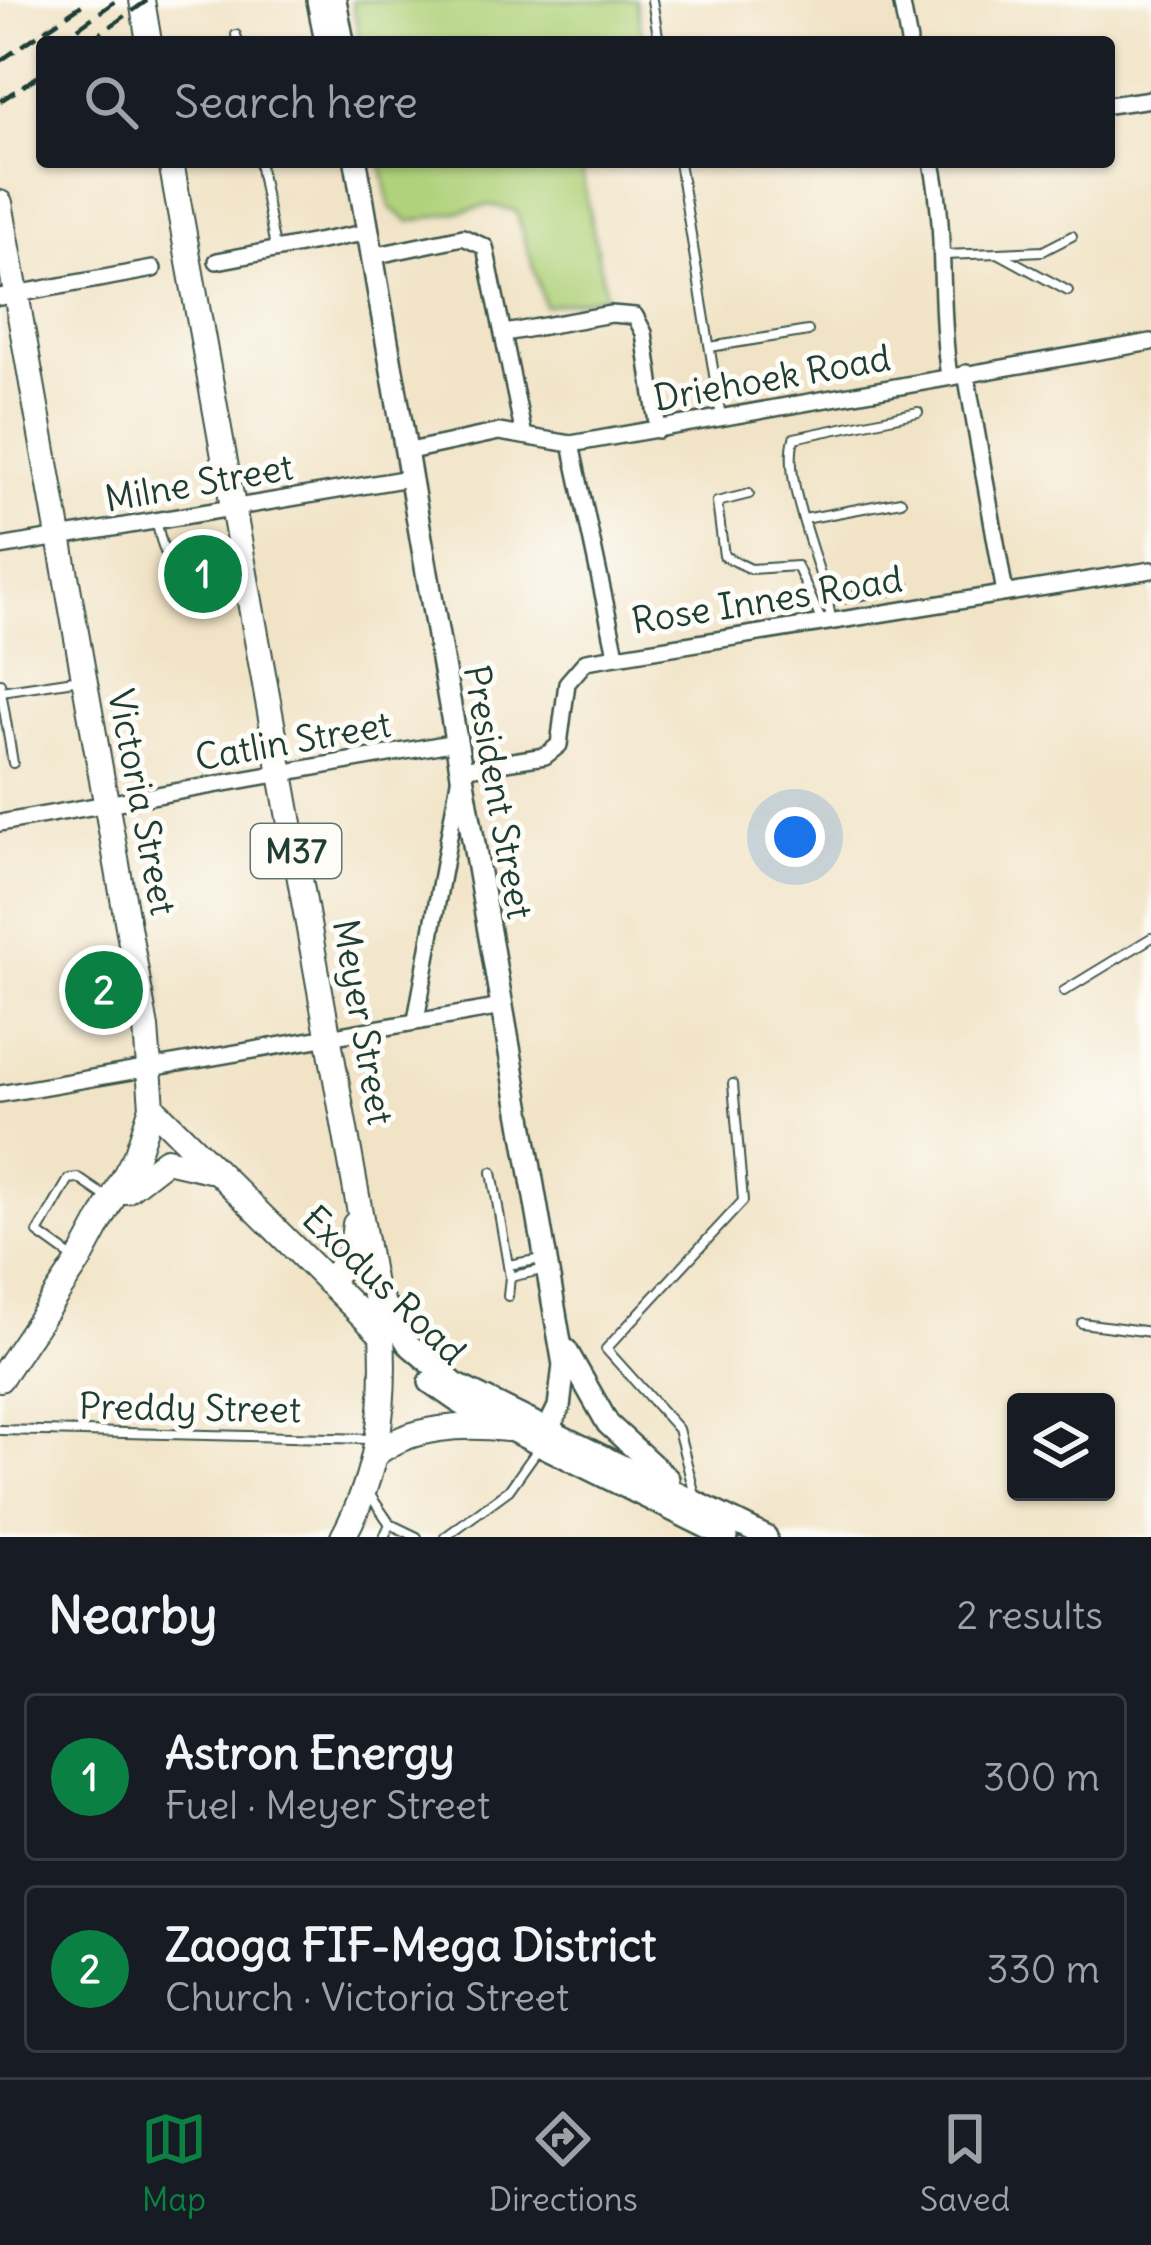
<!DOCTYPE html>
<meta charset="utf-8">
<style>
:root{--surface:#171b24;--page:#242831;--text:#f1f3f6;--muted:#9ea1a6;--line:#363941;--accent:#0b8043}
body{margin:0;font-family:Delius,sans-serif;background:var(--page);color:var(--text)}
.controls{position:absolute;right:36px;bottom:36px;display:grid;overflow:hidden;border-radius:12px;box-shadow:0 3px 9px #0004}
.controls button{width:108px;height:108px;display:grid;place-items:center;padding:0;border:0;border-bottom:3px solid var(--line);background:var(--surface);color:var(--text);font:60px sans-serif}
.you{position:absolute;left:795px;top:837px;width:42px;height:42px;margin:-30px;border:9px solid #fff;border-radius:50%;background:#1a73e8;box-shadow:0 0 0 18px #1a73e833}
.badge{display:grid;place-items:center;width:78px;height:78px;border-radius:50%;background:var(--accent);color:#fff;font-size:39px;font-weight:700}
.pin{position:absolute;translate:-50% -50%;border:6px solid #fff;box-shadow:0 3px 12px #0006}
.list{margin:0;padding:0;list-style:none}
h2{display:flex;justify-content:space-between;align-items:center;height:156px;margin:0;padding:0 48px;font-size:51px}
h2 small{font-size:39px;font-weight:400;color:var(--muted)}
.list li{display:grid;grid-template-columns:78px 1fr auto;gap:36px;align-items:center;box-sizing:border-box;height:168px;margin:0 24px 24px;padding:0 24px;border:3px solid var(--line);border-radius:12px}
.list b{display:block;font-size:45px;white-space:nowrap}
.list p{margin:0;font-size:39px;white-space:nowrap;color:var(--muted)}
.list em{font-size:39px;font-style:normal;color:var(--muted)}
.icon{flex:none;width:66px;height:66px;fill:none;stroke:currentColor;stroke-width:2;stroke-linecap:round;stroke-linejoin:round}
.map{position:relative;flex:none;width:1151px;height:1537px;overflow:hidden}
.search{position:absolute;background:var(--surface);box-shadow:0 3px 9px #0004;left:36px;right:36px;top:36px;height:132px;display:flex;align-items:center;gap:30px;box-sizing:border-box;padding:0 42px;border-radius:12px;color:var(--muted);font-size:45px}
.sheet{height:540px;background:var(--surface)}
nav{display:flex;justify-content:space-around;align-items:center;box-sizing:border-box;height:168px;border-top:3px solid var(--line);background:var(--surface);font-size:33px;color:var(--muted)}
nav a{display:grid;justify-items:center;gap:6px}
nav .on{color:var(--accent)}
.map>svg:first-child{display:block}
.green{fill:#b0d27b;stroke:#688858;stroke-width:3}
.lines{fill:none;stroke-linecap:round;stroke-linejoin:round}
.lane-casing{stroke:#3e564a;stroke-width:12}
.street-casing{stroke:#3e564a;stroke-width:20}
.secondary-casing{stroke:#3e564a;stroke-width:26}
.primary-casing{stroke:#3e564a;stroke-width:28}
.lane{stroke:#fff;stroke-width:8}
.street{stroke:#fff;stroke-width:15}
.secondary{stroke:#fff;stroke-width:21}
.primary{stroke:#fff;stroke-width:24}
.rail{stroke:#1f3d34;stroke-width:4.5;stroke-dasharray:18 9;stroke-linecap:butt}
.labels{text-anchor:middle;dominant-baseline:central;stroke-width:10;stroke-linejoin:round;paint-order:stroke}
.shield{fill:#fdfcf7;stroke:#62766e;stroke-width:3}
.shield-label{font-size:33px;font-weight:bold;fill:#1f3d34}
.street-label{font-size:36px;fill:#1f3d34;stroke:#fdfcf7}
</style>
<div class="map">
<svg width="1151" height="1537" viewBox="0 0 1151 1537">
<rect width="100%" height="100%" fill="#fdfcf7"/>
<filter id="ink" filterUnits="userSpaceOnUse"><feTurbulence type="fractalNoise" baseFrequency=".00833" numOctaves="2"/><feDisplacementMap in="SourceGraphic" scale="24" xChannelSelector="R" yChannelSelector="G"/><feConvolveMatrix kernelMatrix="1 2 1 2 8 2 1 2 1" color-interpolation-filters="sRGB"/></filter>
<filter id="wash" filterUnits="userSpaceOnUse"><feTurbulence type="fractalNoise" baseFrequency=".004" numOctaves="4" result="noise"/><feDisplacementMap in="SourceGraphic" scale="48" xChannelSelector="R" yChannelSelector="G"/><feGaussianBlur stdDeviation="2.7" result="paint"/><feColorMatrix in="noise" values="0 0 0 0 0 0 0 0 0 0 0 0 0 0 0 0 0 1.4 0 .05"/><feComposite in="paint" operator="in"/></filter>
<g filter="url(#wash)">
<rect width="100%" height="100%" fill="#f1e3c6"/>
<!-- green -->
<g class="green">
<polygon points="352,0 636,0 643,42 360,42"/>
<polygon points="381,162 591,162 582,174 606,296 545,306 516,211 491,205 409,222 390,207"/>
</g>
</g>
<g filter="url(#ink)">
<g class="lines">
<defs>
<g id="lane">
<polyline points="652,0 659,42"/>
<polyline points="236,35 238,42"/>
<polyline points="259,162 275,248"/>
<polyline points="679,162 721,417"/>
<polyline points="999,253 1043,251 1072,236"/>
<polyline points="943,255 998,253 1068,291"/>
<polyline points="710,347 808,331"/>
<polyline points="749,494 717,502 724,556 751,569 797,566 821,620"/>
<polyline points="804,519 901,501"/>
<path d="M156,521C162,548 171,571 184,595L243,590"/>
<polyline points="829,601 906,587"/>
<path d="M831,620C826,572 781,486 794,438L918,412"/>
<polyline points="0,683 1,691 81,679"/>
<polyline points="1,691 13,763"/>
<polyline points="1064,991 1151,938"/>
<polyline points="492,1172 510,1277 508,1296"/>
<polyline points="73,1258 38,1233 69,1179 78,1178 109,1199"/>
<polyline points="508,1265 542,1259"/>
<polyline points="510,1277 546,1269"/>
<polyline points="1082,1323 1151,1332"/>
<polyline points="0,1430 370,1439"/>
<polyline points="370,1495 390,1524 417,1537"/>
<polyline points="696,1499 678,1429 606,1349 743,1201 733,1084"/>
<polyline points="384,1537 390,1524"/>
<polyline points="445,1537 509,1490 538,1449"/>
</g>
<g id="street">
<polyline points="901,0 909,42"/>
<polyline points="1109,105 1151,99"/>
<path d="M932,162C947,233 938,304 949,376"/>
<polyline points="373,256 463,237 485,247 524,436"/>
<polyline points="217,261 369,232"/>
<polyline points="0,297 153,269"/>
<polyline points="505,333 611,314 635,316 644,333 658,430"/>
<polyline points="966,373 1005,593"/>
<polyline points="571,444 616,654"/>
<polyline points="405,452 499,432 571,444 1151,342"/>
<polyline points="0,547 409,478"/>
<polyline points="0,823 456,742"/>
<polyline points="416,1020 461,769 545,756 559,745 567,683 586,661 1151,570"/>
<polyline points="0,1094 502,1007"/>
</g>
<g id="secondary">
<polyline points="318,0 326,42"/>
<polyline points="335,0 343,42"/>
<polyline points="356,162 564,1365 559,1407 540,1446"/>
<polyline points="378,1293 408,1344 455,1384 766,1537"/>
<polyline points="566,1350 608,1424 668,1479"/>
<polyline points="430,1382 472,1411 727,1537"/>
</g>
<g id="primary">
<polyline points="142,0 149,42"/>
<path d="M171,162L382,1335C386,1407 378,1473 343,1537"/>
<polyline points="0,203 146,1028 152,1107 137,1153 79,1261 0,1379"/>
<polyline points="152,1107 382,1335"/>
<polyline points="126,1191 166,1160 210,1170"/>
<polyline points="328,1282 351,1254 355,1224"/>
<path d="M376,1454C410,1426 465,1424 507,1429"/>
</g>
</defs>
<!-- lane casing -->
<use href="#lane" class="lane-casing"/>
<!-- street casing -->
<use href="#street" class="street-casing"/>
<!-- secondary casing -->
<use href="#secondary" class="secondary-casing"/>
<!-- primary casing -->
<use href="#primary" class="primary-casing"/>
<!-- lane -->
<use href="#lane" class="lane"/>
<!-- street -->
<use href="#street" class="street"/>
<!-- secondary -->
<use href="#secondary" class="secondary"/>
<!-- primary -->
<use href="#primary" class="primary"/>
<!-- rail -->
<g class="rail">
<polyline points="78,28 117,0"/>
<polyline points="88,42 148,0"/>
<polyline points="0,61 89,0"/>
<polyline points="0,101 42,74"/>
</g>
</g>
</g>
<g class="labels">
<!-- shield labels -->
<rect class="shield" x="251" y="824" width="90" height="54" rx="9"/>
<g class="shield-label">
<text x="296" y="851">M37</text>
</g>
<!-- street labels -->
<g class="street-label">
<text transform="translate(772 378) rotate(-10)">Driehoek Road</text>
<text transform="translate(199 483) rotate(-10)">Milne Street</text>
<text transform="translate(767 600) rotate(-9)">Rose Innes Road</text>
<text transform="translate(293 741) rotate(-10)">Catlin Street</text>
<text transform="translate(498 792) rotate(80)">President Street</text>
<text transform="translate(142 802) rotate(79)">Victoria Street</text>
<text transform="translate(363 1022) rotate(80)">Meyer Street</text>
<text transform="translate(384 1285) rotate(44)">Exodus Road</text>
<text transform="translate(190 1408) rotate(1)">Preddy Street</text>
</g>
</g>
</svg>
<div class="controls">
<button><svg class="icon" aria-label="layers" viewBox="0 0 24 24"><path d="M12 4l9 5-9 5-9-5zM3 14l9 5 9-5"/></svg></button>
</div>
<div class="you"></div>
<div class="pin badge" style="left:203px;top:574px">1</div>
<div class="pin badge" style="left:104px;top:990px">2</div>
<div class="search"><svg class="icon" aria-label="search" viewBox="0 0 24 24"><circle cx="10" cy="10" r="6"/><path d="M15 15l6 6"/></svg>Search here</div>
</div>
<section class="sheet">
<h2>Nearby<small>2 results</small></h2>
<ul class="list">
<li><span class="badge">1</span><div><b>Astron Energy</b><p>Fuel · Meyer Street</p></div><em>300 m</em></li>
<li><span class="badge">2</span><div><b>Zaoga FIF-Mega District</b><p>Church · Victoria Street</p></div><em>330 m</em></li>
</ul>
</section>
<nav>
<a class="on"><svg class="icon" aria-label="map" viewBox="0 0 24 24"><path d="M3 6l6-2 6 2 6-2v14l-6 2-6-2-6 2zM9 4v14M15 6v14"/></svg>Map</a>
<a><svg class="icon" aria-label="directions" viewBox="0 0 24 24"><path d="M12 3l9 9-9 9-9-9zM9 14v-3h6M13 9l2 2-2 2"/></svg>Directions</a>
<a><svg class="icon" aria-label="saved" viewBox="0 0 24 24"><path d="M7 4h10v16l-5-4-5 4z"/></svg>Saved</a>
</nav>
